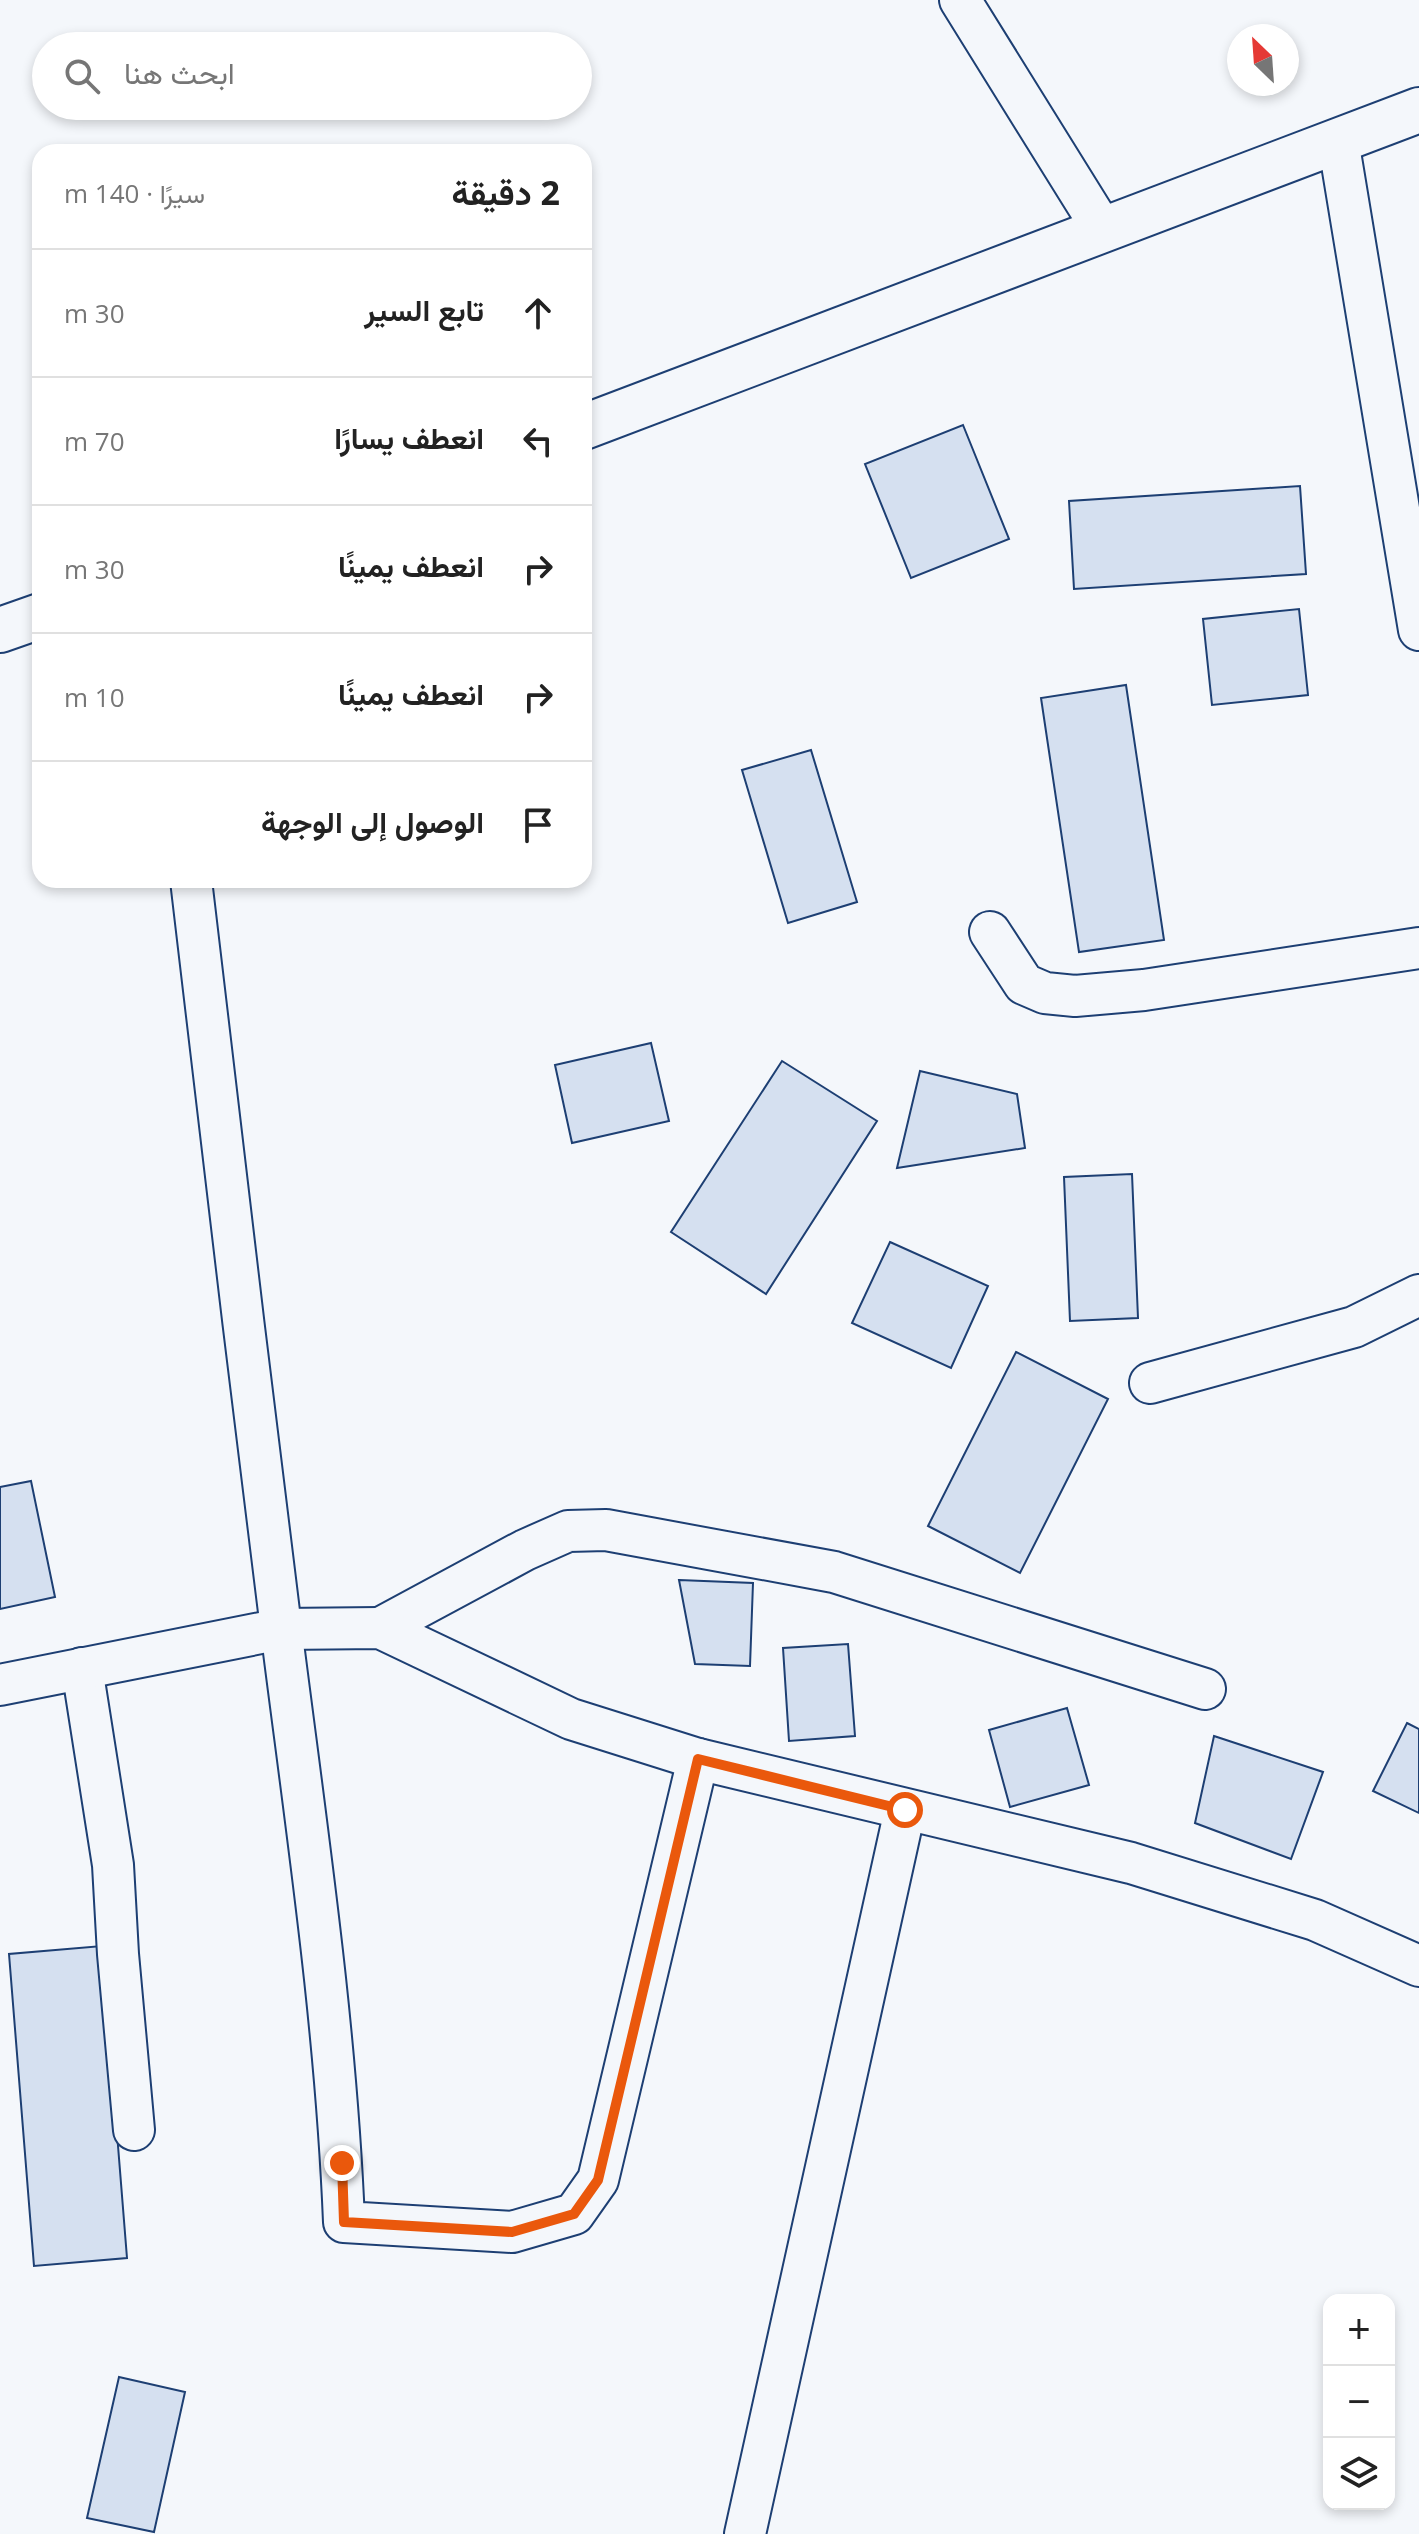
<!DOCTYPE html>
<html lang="ar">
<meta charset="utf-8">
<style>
:root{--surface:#fff;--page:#f6f6f6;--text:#222;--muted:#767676;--line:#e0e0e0}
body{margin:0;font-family:"Open Sans",Vazirmatn,sans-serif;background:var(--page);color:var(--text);direction:rtl}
.controls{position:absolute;right:24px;bottom:24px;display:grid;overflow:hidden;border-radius:16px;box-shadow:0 4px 12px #0003}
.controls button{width:72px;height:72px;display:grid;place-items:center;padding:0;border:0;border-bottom:2px solid var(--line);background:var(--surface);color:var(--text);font:40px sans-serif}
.compass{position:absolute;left:1227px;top:24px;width:72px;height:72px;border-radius:50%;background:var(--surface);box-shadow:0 4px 12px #0003;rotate:335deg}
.stop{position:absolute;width:24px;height:24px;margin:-18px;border:6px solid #ea580c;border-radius:50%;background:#fff}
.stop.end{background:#ea580c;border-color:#fff;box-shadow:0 2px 8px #0008}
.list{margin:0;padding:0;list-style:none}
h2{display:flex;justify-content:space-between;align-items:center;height:104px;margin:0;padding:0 32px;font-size:34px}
h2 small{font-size:26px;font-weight:400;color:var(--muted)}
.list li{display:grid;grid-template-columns:52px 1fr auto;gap:24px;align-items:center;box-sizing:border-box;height:128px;padding:0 32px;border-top:2px solid var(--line)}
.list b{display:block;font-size:30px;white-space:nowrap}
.list em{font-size:26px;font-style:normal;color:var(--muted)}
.icon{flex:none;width:44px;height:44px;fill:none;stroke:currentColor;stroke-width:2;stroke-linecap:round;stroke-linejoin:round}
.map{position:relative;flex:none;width:1419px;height:2534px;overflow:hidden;direction:ltr}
.search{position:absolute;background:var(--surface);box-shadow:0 4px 12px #0003;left:32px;top:32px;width:560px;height:88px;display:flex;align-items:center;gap:20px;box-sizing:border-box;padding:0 28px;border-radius:44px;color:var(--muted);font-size:30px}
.panel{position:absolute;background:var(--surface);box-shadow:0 4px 12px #0003;left:32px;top:144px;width:560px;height:744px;border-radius:24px;direction:rtl}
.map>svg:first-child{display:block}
.building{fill:#d5e0f0;stroke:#1d3f73;stroke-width:2}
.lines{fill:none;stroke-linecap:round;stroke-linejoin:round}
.minor-casing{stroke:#1d3f73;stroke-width:44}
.secondary-casing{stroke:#1d3f73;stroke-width:48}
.minor{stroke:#f4f7fb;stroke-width:40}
.secondary{stroke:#f4f7fb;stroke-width:44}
.route{stroke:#ea580c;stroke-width:10}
</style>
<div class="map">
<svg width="1419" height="2534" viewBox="0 0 1419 2534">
<rect width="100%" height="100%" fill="#f4f7fb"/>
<!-- building -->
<g class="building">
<polygon points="963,425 1009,539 911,578 865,464"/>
<polygon points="1300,486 1306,574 1074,589 1069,501"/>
<polygon points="1299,609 1308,695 1212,705 1203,619"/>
<polygon points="1126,685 1164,940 1079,952 1041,698"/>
<polygon points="811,750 857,902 788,923 742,770"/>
<polygon points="651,1043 669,1121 572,1143 555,1065"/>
<polygon points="782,1061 877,1121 766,1294 671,1232"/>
<polygon points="920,1071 1017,1094 1025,1148 897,1168"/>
<polygon points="1132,1174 1138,1318 1070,1321 1064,1177"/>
<polygon points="890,1242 988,1286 951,1368 852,1323"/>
<polygon points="1016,1352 1108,1399 1020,1573 928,1526"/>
<polygon points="31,1481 55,1597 0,1609 0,1487"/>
<polygon points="679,1580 753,1583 750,1666 695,1664"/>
<polygon points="848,1644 855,1736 789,1741 783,1648"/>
<polygon points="1067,1708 1089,1785 1010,1807 989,1730"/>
<polygon points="1407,1723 1419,1729 1419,1813 1373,1791"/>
<polygon points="1214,1736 1323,1772 1291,1859 1195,1823"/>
<polygon points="102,1946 127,2258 34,2266 9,1954"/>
<polygon points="119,2377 185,2392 154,2532 87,2518"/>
</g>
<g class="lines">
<defs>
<g id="minor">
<polyline points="960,0 1103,230"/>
<polyline points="1338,140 1419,630"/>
<path d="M191,880C221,1129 249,1379 281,1628C306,1826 336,2023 344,2222L512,2232L574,2214L598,2180L698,1759"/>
<polyline points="990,932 1024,984 1045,993 1075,996 1144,990 1419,948"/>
<polyline points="1150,1383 1354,1327 1419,1295"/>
<polyline points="380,1628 525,1550 568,1531 606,1530 834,1572 1205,1689"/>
<polyline points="82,1668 113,1865 118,1954 134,2130"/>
<polyline points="0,1685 281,1629 380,1628 571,1719 698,1759 1131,1863 1315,1920 1419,1966"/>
<polyline points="745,2534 905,1810"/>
</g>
<g id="secondary">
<polyline points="584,427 1419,110"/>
<polyline points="0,630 40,616"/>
</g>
</defs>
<!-- minor casing -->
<use href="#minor" class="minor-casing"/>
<!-- secondary casing -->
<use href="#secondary" class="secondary-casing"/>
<!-- minor -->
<use href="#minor" class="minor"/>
<!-- secondary -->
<use href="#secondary" class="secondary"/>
</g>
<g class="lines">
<!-- route -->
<polyline class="route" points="342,2163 344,2222 512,2232 574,2214 598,2180 698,1759 905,1810"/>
</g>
</svg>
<div class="controls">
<button>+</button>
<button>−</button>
<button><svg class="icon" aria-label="layers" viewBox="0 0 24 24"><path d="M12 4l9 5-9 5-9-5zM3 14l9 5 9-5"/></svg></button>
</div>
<svg class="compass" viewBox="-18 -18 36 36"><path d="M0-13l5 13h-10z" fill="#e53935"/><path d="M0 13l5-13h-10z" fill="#767676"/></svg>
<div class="stop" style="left:905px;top:1810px"></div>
<div class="stop end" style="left:342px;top:2163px"></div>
<div class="search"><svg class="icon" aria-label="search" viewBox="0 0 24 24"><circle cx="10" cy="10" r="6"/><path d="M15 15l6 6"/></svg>ابحث هنا</div>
<section class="panel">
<h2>2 دقيقة<small>سيرًا · 140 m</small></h2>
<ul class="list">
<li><svg class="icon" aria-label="ahead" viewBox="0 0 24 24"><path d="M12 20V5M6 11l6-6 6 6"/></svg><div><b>تابع السير</b></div><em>30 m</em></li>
<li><svg class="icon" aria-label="left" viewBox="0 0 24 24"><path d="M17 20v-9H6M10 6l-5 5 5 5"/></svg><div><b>انعطف يسارًا</b></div><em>70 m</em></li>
<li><svg class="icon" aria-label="right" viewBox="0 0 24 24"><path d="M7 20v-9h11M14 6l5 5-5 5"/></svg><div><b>انعطف يمينًا</b></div><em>30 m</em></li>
<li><svg class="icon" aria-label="right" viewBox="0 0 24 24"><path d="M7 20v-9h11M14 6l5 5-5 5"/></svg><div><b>انعطف يمينًا</b></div><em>10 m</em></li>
<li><svg class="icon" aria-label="arrive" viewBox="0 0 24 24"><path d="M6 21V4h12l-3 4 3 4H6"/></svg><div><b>الوصول إلى الوجهة</b></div></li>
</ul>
</section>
</div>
